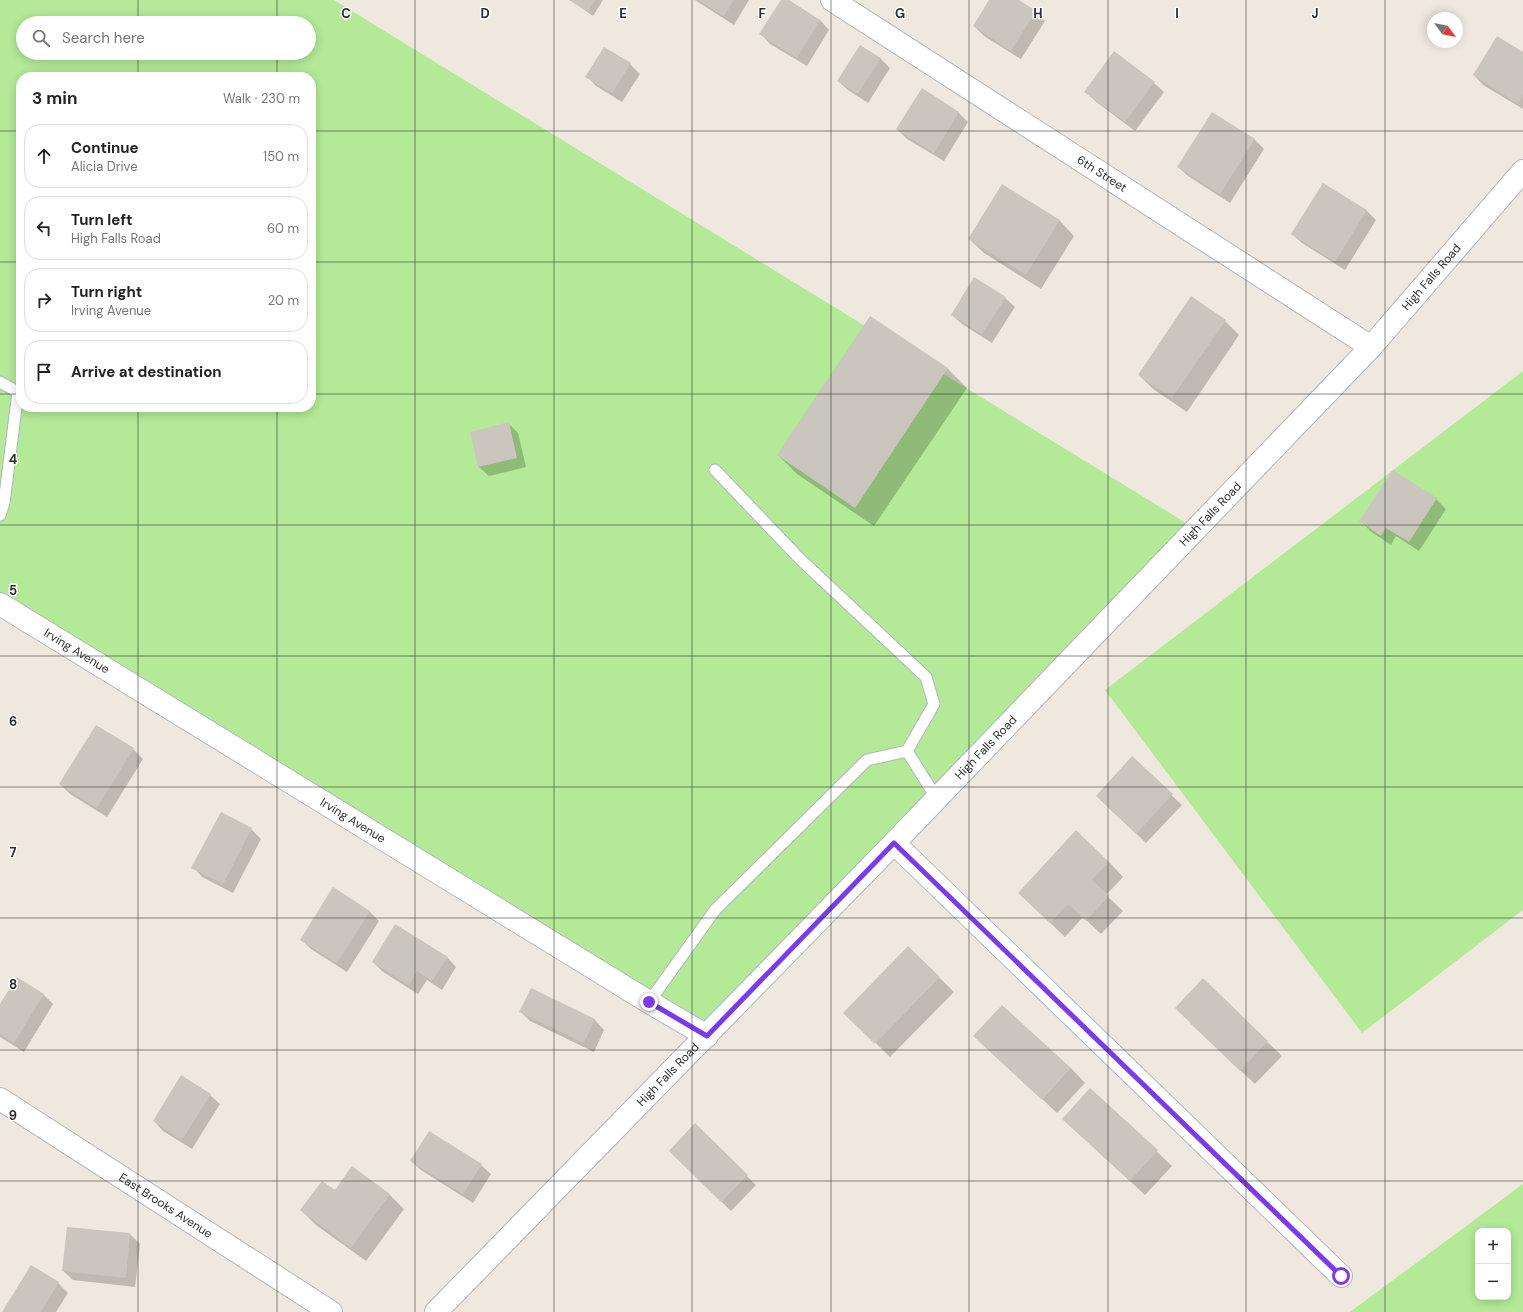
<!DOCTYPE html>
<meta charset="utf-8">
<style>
:root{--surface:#fff;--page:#f2f2f2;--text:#202124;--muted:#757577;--line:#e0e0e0}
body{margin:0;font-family:"DM Sans",sans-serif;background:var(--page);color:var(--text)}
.controls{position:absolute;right:12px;bottom:12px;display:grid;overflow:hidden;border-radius:8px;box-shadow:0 2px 10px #0003}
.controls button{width:36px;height:36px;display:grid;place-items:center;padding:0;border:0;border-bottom:1px solid var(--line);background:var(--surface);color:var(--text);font:20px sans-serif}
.compass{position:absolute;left:1427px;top:12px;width:36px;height:36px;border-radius:50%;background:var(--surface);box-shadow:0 2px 10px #0003;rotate:122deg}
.stop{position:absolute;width:12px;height:12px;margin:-9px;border:3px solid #7c3aed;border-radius:50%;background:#fff}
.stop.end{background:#7c3aed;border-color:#fff;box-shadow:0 1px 4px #0008}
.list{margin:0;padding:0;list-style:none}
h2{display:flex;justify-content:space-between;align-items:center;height:52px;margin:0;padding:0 16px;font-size:17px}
h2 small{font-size:13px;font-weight:400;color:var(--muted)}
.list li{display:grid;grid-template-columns:26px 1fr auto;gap:12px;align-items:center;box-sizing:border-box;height:64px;margin:0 8px 8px;padding:0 8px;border:1px solid var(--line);border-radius:16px}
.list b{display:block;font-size:15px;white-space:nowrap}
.list p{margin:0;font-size:13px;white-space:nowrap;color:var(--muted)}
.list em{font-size:13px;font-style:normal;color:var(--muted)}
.icon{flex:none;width:22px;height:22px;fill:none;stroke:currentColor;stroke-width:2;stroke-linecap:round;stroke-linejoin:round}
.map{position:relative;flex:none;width:1523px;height:1312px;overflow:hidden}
.search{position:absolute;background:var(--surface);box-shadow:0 2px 10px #0003;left:16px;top:16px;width:300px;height:44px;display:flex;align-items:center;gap:10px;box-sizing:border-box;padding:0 14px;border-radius:22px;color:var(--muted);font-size:15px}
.panel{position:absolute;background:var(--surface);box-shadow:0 2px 10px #0003;left:16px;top:72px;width:300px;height:340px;border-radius:16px}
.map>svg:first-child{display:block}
.green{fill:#b3e997;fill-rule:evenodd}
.shadow{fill:#0003}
.building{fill:#cbc6bd}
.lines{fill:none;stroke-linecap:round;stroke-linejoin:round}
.service-casing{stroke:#b2b5c1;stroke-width:13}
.minor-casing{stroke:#b2b5c1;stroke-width:24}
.tertiary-casing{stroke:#b2b5c1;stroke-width:24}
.service{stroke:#fff;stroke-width:11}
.minor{stroke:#fff;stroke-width:22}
.tertiary{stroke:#fff;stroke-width:22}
.route{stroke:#7c3aed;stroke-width:5}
.grid{fill:none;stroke:#2d2d2d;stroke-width:1;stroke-opacity:0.55}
.labels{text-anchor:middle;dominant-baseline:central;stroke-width:3;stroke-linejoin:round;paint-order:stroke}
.street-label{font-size:12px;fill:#2d2d2d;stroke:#fff}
.grid-label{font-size:13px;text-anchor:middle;font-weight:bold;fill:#2d2d2d;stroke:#fff;stroke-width:3;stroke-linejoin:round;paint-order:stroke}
</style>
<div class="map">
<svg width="1523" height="1312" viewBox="0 0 1523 1312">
<rect width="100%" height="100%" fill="#efe8de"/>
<!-- green -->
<g class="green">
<path d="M0,0H334L1186,523L701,1027L0,604ZM23,23H309V53H23ZM21,77H311V407H21Z"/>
<polygon points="1523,371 1523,910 1362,1033 1105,690"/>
<path d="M1523,1184V1312H1350ZM1478,1231H1508V1297H1478Z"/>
</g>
<!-- shadow -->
<g class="shadow">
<polygon points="570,0 603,0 593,16"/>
<polygon points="695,0 749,0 734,25"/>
<polygon points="782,0 787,0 820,20 829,30 807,66 770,44 761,34"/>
<polygon points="990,0 1017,0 1036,12 1045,21 1021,59 984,36 974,26"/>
<polygon points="604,48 630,64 640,74 622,102 596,86 587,76"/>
<polygon points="1523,53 1523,109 1483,85 1474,75"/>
<polygon points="880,58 890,68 868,103 848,90 838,81"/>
<polygon points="1154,83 1164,92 1135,131 1095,101 1085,91"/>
<polygon points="922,90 959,113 968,122 944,161 907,139 897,129"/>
<polygon points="1254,139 1264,149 1230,203 1188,176 1178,167"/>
<polygon points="1323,184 1367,211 1376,220 1345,270 1302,243 1292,234"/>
<polygon points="1003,186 1060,221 1074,236 1041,289 984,253 969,239"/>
<polygon points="1005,298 1015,307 992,343 962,324 952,315"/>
<polygon points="871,317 948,369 967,388 874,526 797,474 778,455"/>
<polygon points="1225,321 1239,335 1187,412 1153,389 1139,375"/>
<polygon points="508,423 518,433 526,467 489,476 479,467 471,433"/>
<polygon points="1393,471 1436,499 1446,509 1419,551 1396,536 1391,545 1370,531 1361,521"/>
<polygon points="133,749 143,759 107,817 70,794 60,784"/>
<polygon points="1132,758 1182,805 1146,843 1107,806"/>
<polygon points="221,813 251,829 261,839 233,893 202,877 193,867"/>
<polygon points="1109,862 1123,877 1106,895 1123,911 1101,934 1083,917 1065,937 1019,893"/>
<polygon points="369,911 379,921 347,972 311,949 301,940"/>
<polygon points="908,947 954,992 890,1057 845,1013"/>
<polygon points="447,957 456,967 442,990 427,980 418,994 383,972 373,962"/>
<polygon points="17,978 44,995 53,1004 24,1052 0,1037 0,1006"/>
<polygon points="1203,980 1282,1056 1255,1084 1190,1023"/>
<polygon points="531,989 595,1020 604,1030 594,1052 530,1021 521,1012"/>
<polygon points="989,1050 1071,1068 1085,1083 1057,1113"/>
<polygon points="1090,1089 1172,1166 1145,1195 1078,1133"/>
<polygon points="210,1095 220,1104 192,1149 163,1131 154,1121"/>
<polygon points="695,1125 756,1185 731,1211 670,1151"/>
<polygon points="411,1161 481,1165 491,1174 473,1203 421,1170"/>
<polygon points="352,1168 390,1195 404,1209 366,1261 316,1225 301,1210 335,1192"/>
<polygon points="68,1228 130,1234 140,1244 135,1287 73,1280 63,1271"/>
<polygon points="31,1266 58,1283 68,1293 56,1312 3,1312"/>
</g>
<!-- building -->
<g class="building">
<polygon points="569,0 595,0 588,12"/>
<polygon points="698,0 734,0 724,16"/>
<polygon points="781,0 789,0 820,20 797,58 759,34"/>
<polygon points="989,0 1019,0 1036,11 1011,51 973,26"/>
<polygon points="1497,36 1523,52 1523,95 1518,104 1473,75"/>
<polygon points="860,45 881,58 858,94 837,81"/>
<polygon points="604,47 631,63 612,93 585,77"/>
<polygon points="1114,51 1155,82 1125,122 1084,92"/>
<polygon points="922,88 959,112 934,153 896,129"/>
<polygon points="1212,112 1255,139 1220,194 1177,167"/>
<polygon points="1323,183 1367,210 1335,262 1291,234"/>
<polygon points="1002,184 1060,220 1026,275 968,239"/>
<polygon points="974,277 1006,297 982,334 951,315"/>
<polygon points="1191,296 1226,320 1172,398 1138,375"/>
<polygon points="870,316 948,368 855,508 777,455"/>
<polygon points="509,422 517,458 478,467 470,432"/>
<polygon points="1393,470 1437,498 1409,542 1386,528 1381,536 1359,521"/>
<polygon points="96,725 134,748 97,808 59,784"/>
<polygon points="1132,756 1173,794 1136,834 1096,796"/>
<polygon points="221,812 252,828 223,884 191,868"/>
<polygon points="1076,830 1109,862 1092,880 1109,896 1086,921 1068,904 1050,923 1018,893"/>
<polygon points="333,887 370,911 337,963 300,940"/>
<polygon points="395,924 448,957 432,981 417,971 409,985 372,962"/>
<polygon points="908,946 940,977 875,1044 843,1013"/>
<polygon points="17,977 44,994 14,1043 0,1034 0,1004"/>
<polygon points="1203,978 1268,1041 1240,1071 1175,1008"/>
<polygon points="531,988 595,1019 584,1043 519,1012"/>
<polygon points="1002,1005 1071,1068 1042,1100 973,1036"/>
<polygon points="181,1075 211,1094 182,1140 153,1121"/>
<polygon points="1090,1088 1158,1150 1130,1181 1062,1119"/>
<polygon points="695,1123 748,1175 721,1202 669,1151"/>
<polygon points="429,1131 482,1164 463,1194 410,1161"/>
<polygon points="352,1166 390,1194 351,1248 300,1210 322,1181 335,1190"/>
<polygon points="67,1227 130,1233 126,1278 62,1271"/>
<polygon points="31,1265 59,1282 41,1312 2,1312"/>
</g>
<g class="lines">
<defs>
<g id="service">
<polyline points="0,382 18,392 4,503 0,515"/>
<polyline points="715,470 801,560 926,677 934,704 907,751 937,799"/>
<polyline points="649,1002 715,910 867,760 907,751"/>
</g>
<g id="minor">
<path id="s1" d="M832,0L1371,347"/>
<path id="s2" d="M0,604L649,1002L707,1036"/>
<polyline points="894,843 1341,1276"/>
<path id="s3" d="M0,1099L331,1312"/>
</g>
<g id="tertiary">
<path id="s4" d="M436,1312L894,843L1371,347L1523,171"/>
</g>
</defs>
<!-- service casing -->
<use href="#service" class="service-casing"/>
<!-- minor casing -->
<use href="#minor" class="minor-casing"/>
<!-- tertiary casing -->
<use href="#tertiary" class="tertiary-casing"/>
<!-- service -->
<use href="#service" class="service"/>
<!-- minor -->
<use href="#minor" class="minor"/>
<!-- tertiary -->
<use href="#tertiary" class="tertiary"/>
</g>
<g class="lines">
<!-- route -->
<polyline class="route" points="649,1002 707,1036 894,843 1341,1276"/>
</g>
<!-- grid -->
<path class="grid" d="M138,0V23M277,0V23M415,0V1312M554,0V1312M692,0V1312M831,0V1312M969,0V1312M1108,0V1312M1246,0V1312M1385,0V1312M138,53V77M277,53V77M0,131H21M311,131H1523M0,262H21M311,262H1523M0,394H21M311,394H1523M138,407V1312M277,407V1312M0,525H1523M0,656H1523M0,787H1523M0,918H1523M0,1050H1523M0,1181H1523"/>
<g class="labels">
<!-- street labels -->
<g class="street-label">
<text stroke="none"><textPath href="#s1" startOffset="321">6th Street</textPath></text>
<text stroke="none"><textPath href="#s4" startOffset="1436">High Falls Road</textPath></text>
<text stroke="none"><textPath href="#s4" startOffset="1112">High Falls Road</textPath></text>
<text stroke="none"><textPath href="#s2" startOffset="90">Irving Avenue</textPath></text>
<text stroke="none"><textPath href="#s4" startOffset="788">High Falls Road</textPath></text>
<text stroke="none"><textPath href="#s2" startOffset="414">Irving Avenue</textPath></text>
<text stroke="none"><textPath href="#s4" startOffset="332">High Falls Road</textPath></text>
<text stroke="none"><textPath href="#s3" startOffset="197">East Brooks Avenue</textPath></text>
</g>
</g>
<g class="grid-label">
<text x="346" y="18">C</text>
<text x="485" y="18">D</text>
<text x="623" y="18">E</text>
<text x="762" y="18">F</text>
<text x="900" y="18">G</text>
<text x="1038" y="18">H</text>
<text x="1177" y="18">I</text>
<text x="1315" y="18">J</text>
<text x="13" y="464">4</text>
<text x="13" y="595">5</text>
<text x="13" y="726">6</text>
<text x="13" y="857">7</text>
<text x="13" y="989">8</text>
<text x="13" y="1120">9</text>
</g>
</svg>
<div class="controls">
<button>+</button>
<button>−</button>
</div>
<svg class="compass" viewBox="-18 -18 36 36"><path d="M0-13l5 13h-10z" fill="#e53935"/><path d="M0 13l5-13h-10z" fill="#757577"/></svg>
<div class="stop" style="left:1341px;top:1276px"></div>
<div class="stop end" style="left:649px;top:1002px"></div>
<div class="search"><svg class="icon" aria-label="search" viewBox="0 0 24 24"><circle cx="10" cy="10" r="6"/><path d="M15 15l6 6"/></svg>Search here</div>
<section class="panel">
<h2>3 min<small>Walk · 230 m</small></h2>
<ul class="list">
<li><svg class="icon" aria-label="ahead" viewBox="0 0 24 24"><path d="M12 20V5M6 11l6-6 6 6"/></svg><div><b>Continue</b><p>Alicia Drive</p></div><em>150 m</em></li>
<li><svg class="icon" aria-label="left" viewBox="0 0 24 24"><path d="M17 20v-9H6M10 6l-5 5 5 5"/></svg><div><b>Turn left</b><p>High Falls Road</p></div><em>60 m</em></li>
<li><svg class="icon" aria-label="right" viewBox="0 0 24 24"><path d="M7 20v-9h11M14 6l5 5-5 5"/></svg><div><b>Turn right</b><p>Irving Avenue</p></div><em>20 m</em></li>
<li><svg class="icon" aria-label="arrive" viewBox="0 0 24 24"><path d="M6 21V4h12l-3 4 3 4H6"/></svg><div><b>Arrive at destination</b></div></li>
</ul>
</section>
</div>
